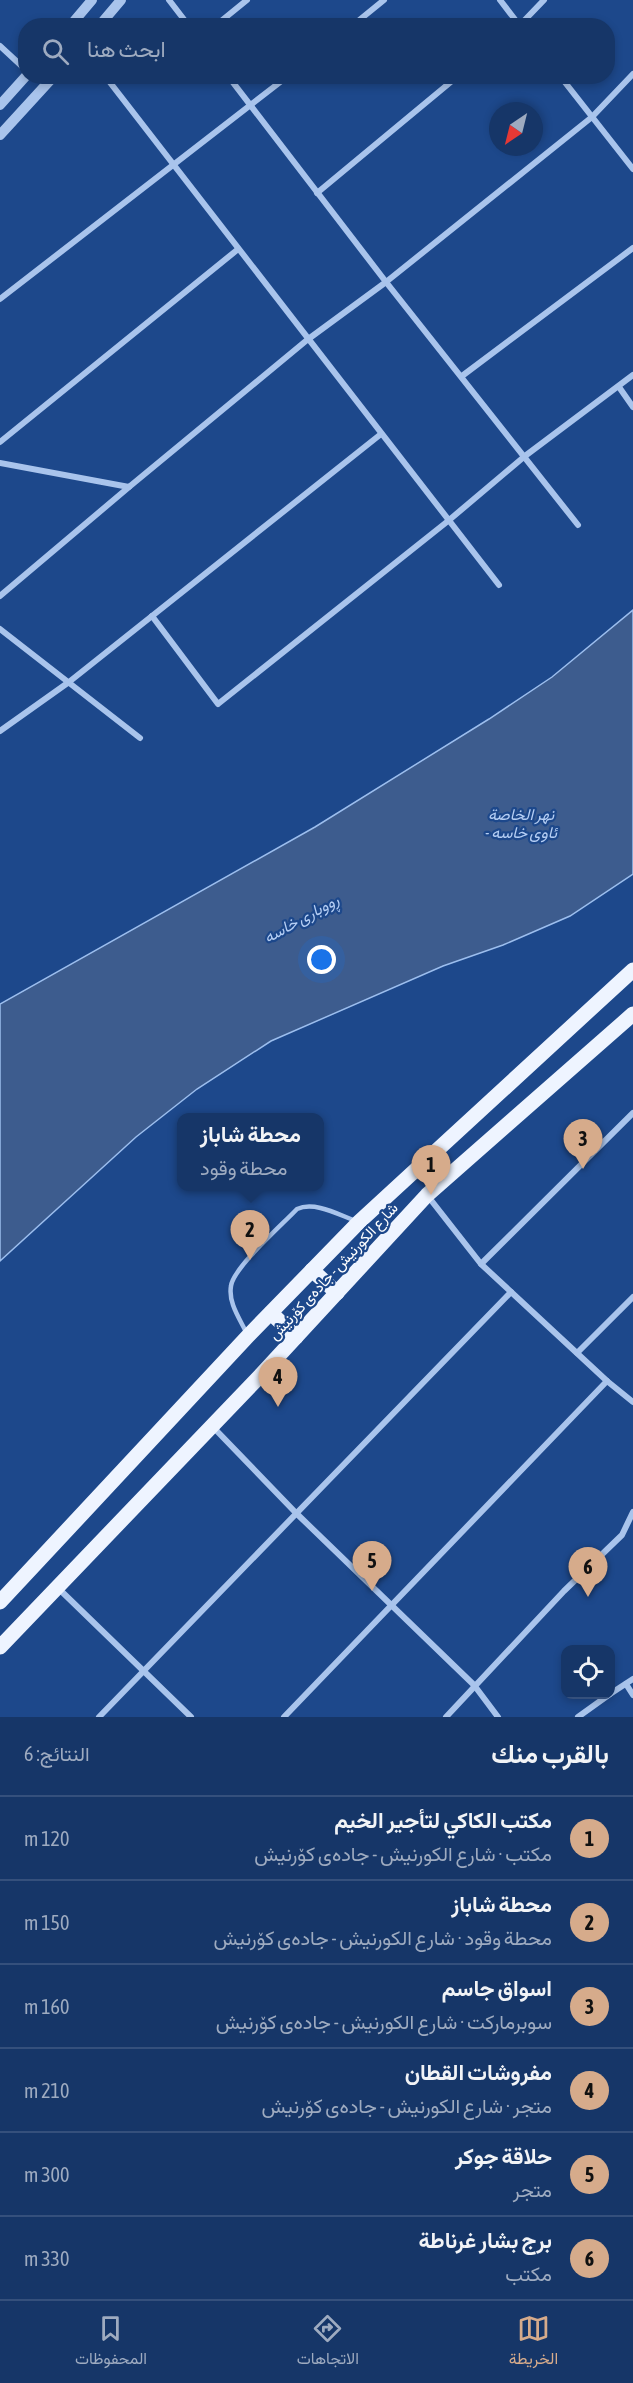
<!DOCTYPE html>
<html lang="ar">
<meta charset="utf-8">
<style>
:root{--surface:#163668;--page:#234171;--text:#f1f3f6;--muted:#9eabc0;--line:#35507c;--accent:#d6ab8b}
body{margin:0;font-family:"Asap Condensed",Vazirmatn,sans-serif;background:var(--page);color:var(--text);direction:rtl}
.controls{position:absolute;right:18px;bottom:18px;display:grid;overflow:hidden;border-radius:12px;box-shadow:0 3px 9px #0003}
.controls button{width:54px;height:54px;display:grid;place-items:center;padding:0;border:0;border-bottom:2px solid var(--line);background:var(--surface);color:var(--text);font:30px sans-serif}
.compass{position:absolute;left:489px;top:102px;width:54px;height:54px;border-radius:50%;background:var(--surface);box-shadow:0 3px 9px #0003;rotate:215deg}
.you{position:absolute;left:322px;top:960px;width:21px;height:21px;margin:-15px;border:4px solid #fff;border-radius:50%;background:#1a73e8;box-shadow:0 0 0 9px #1a73e833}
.badge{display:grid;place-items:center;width:39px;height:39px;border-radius:50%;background:var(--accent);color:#111;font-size:20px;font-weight:700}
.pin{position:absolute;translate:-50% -50px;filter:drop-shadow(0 2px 3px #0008)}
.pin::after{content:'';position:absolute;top:32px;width:21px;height:18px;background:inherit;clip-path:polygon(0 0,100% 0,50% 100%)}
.popup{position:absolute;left:177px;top:1113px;width:147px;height:78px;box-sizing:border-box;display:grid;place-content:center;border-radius:12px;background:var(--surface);filter:drop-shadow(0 2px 4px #0005);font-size:20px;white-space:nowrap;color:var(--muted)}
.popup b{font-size:22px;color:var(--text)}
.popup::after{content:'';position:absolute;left:50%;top:100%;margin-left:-12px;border:12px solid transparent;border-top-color:var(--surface)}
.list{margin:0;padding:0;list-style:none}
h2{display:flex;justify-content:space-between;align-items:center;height:78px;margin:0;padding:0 24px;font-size:26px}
h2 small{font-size:20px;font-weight:400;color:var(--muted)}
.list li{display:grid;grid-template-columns:39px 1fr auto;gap:18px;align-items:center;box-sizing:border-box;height:84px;padding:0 24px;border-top:2px solid var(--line)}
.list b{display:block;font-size:22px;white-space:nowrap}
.list p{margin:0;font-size:20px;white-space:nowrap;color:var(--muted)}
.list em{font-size:20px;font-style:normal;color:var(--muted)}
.icon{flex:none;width:33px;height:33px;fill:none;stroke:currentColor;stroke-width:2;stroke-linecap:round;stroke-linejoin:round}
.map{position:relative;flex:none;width:633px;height:1717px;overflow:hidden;direction:ltr}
.search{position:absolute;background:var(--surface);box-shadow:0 3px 9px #0003;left:18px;right:18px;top:18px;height:66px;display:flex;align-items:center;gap:15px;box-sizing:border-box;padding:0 21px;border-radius:24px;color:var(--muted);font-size:22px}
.sheet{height:582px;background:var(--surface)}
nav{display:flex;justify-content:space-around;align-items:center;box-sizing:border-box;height:84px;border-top:2px solid var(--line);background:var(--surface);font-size:16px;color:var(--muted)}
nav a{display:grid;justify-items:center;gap:3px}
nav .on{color:var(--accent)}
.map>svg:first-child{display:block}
.water{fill:#3d5c8e;stroke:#9cbeee;stroke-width:1.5}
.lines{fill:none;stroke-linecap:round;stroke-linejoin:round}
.service{stroke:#a9c4ec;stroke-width:4.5}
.minor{stroke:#a9c4ec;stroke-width:6}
.tertiary{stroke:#a9c4ec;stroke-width:10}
.primary{stroke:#eef4ff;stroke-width:15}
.labels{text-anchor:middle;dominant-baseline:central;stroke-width:4.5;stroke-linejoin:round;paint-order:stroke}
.street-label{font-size:15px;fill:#fff;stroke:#1d488b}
.water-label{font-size:16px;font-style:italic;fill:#b5cef4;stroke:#1d488b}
</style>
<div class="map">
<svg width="633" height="1717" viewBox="0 0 633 1717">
<rect width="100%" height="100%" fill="#1d488b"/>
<!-- water -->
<polygon class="water" points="633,610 633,874 570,916 503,945 443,966 271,1041 197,1089 136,1137 0,1261 0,1004 315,827 489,719 552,677"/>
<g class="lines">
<!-- service -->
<path class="service" d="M247,1334C240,1319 228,1303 231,1286C233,1268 283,1224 297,1209C315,1201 339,1215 356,1221"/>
<!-- minor -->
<g class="minor">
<polyline points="169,0 189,26"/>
<polyline points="500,0 520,26"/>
<polyline points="215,26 247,0"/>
<polyline points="352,26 384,0"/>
<polyline points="519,26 544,0"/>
<polyline points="0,46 26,70"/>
<polyline points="105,76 499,585"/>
<polyline points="228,76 386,282 578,525"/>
<polyline points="560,76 633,169"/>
<polyline points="317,193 458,76"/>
<polyline points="0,299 288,76"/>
<polyline points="462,376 633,248"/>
<polyline points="619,387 633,407"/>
<polyline points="0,442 237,250"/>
<polyline points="0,463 129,487 307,340 386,282 592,117 633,74"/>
<polyline points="0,596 129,487"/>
<polyline points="152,616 218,704 448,521 525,456 633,375"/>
<polyline points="0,629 140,738"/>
<polyline points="0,731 69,682 381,434"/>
<polyline points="427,1195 481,1264 607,1381 633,1402"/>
<polyline points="481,1264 633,1113"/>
<polyline points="577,1353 633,1297"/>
<polyline points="213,1427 296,1513 474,1685 498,1717"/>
<polyline points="58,1588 191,1717"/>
<polyline points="626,1684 633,1695"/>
<polyline points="610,1694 633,1679"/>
<polyline points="99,1717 511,1292"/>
<polyline points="284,1717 607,1381"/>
<polyline points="446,1717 564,1591 622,1535 633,1512"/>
<polyline points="578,1717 610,1694"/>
</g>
<!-- tertiary -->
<g class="tertiary">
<polyline points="70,26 92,0"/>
<polyline points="99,26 121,0"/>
<polyline points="0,105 26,76"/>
<polyline points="0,135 54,76"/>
</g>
<!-- primary -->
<g class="primary">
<polyline points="312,1270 337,1293"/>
<polyline points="271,1313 296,1337"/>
<polyline points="0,1602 248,1336 359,1222 633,970"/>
<polyline points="0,1647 259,1377 427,1195 633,1014"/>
</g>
</g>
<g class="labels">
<!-- street labels -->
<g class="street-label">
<text transform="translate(333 1271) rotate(-47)">شارع الكورنيش - جادەی کۆرنیش</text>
</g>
<!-- water labels -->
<g class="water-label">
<text x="521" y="814">نهر الخاصة<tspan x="521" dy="18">- ئاوی خاسە</tspan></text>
<text transform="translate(301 918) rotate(-29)">ڕووباری خاسە</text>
</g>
</g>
</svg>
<div class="controls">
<button><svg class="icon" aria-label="locate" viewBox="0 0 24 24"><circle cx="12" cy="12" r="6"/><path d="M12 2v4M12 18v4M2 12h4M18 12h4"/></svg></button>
</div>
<svg class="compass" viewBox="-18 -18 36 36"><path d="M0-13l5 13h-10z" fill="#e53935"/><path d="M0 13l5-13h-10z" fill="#9eabc0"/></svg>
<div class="you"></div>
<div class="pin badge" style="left:431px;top:1195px">1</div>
<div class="pin badge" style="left:250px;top:1260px">2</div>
<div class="popup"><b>محطة شاباز</b>محطة وقود</div>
<div class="pin badge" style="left:583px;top:1169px">3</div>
<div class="pin badge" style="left:278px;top:1407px">4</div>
<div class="pin badge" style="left:372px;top:1591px">5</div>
<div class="pin badge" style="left:588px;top:1597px">6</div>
<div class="search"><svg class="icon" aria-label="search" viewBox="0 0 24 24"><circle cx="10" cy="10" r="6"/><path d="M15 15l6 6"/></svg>ابحث هنا</div>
</div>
<section class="sheet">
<h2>بالقرب منك<small>النتائج: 6</small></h2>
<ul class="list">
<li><span class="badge">1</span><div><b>مكتب الكاكي لتأجير الخيم</b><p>مكتب · شارع الكورنيش - جادەی کۆرنیش</p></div><em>120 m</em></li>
<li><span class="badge">2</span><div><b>محطة شاباز</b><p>محطة وقود · شارع الكورنيش - جادەی کۆرنیش</p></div><em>150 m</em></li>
<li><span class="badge">3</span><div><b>اسواق جاسم</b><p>سوبرماركت · شارع الكورنيش - جادەی کۆرنیش</p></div><em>160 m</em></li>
<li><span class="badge">4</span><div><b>مفروشات القطان</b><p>متجر · شارع الكورنيش - جادەی کۆرنیش</p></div><em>210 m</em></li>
<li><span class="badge">5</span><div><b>حلاقة جوكر</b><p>متجر</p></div><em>300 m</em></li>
<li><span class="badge">6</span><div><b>برج بشار غرناطة</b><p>مكتب</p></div><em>330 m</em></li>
</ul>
</section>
<nav>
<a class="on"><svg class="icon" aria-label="map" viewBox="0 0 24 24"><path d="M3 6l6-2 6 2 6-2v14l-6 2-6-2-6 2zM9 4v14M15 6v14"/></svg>الخريطة</a>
<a><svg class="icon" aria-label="directions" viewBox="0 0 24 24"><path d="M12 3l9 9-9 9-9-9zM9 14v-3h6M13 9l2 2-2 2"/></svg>الاتجاهات</a>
<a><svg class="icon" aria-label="saved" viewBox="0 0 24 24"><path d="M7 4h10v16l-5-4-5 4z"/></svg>المحفوظات</a>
</nav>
